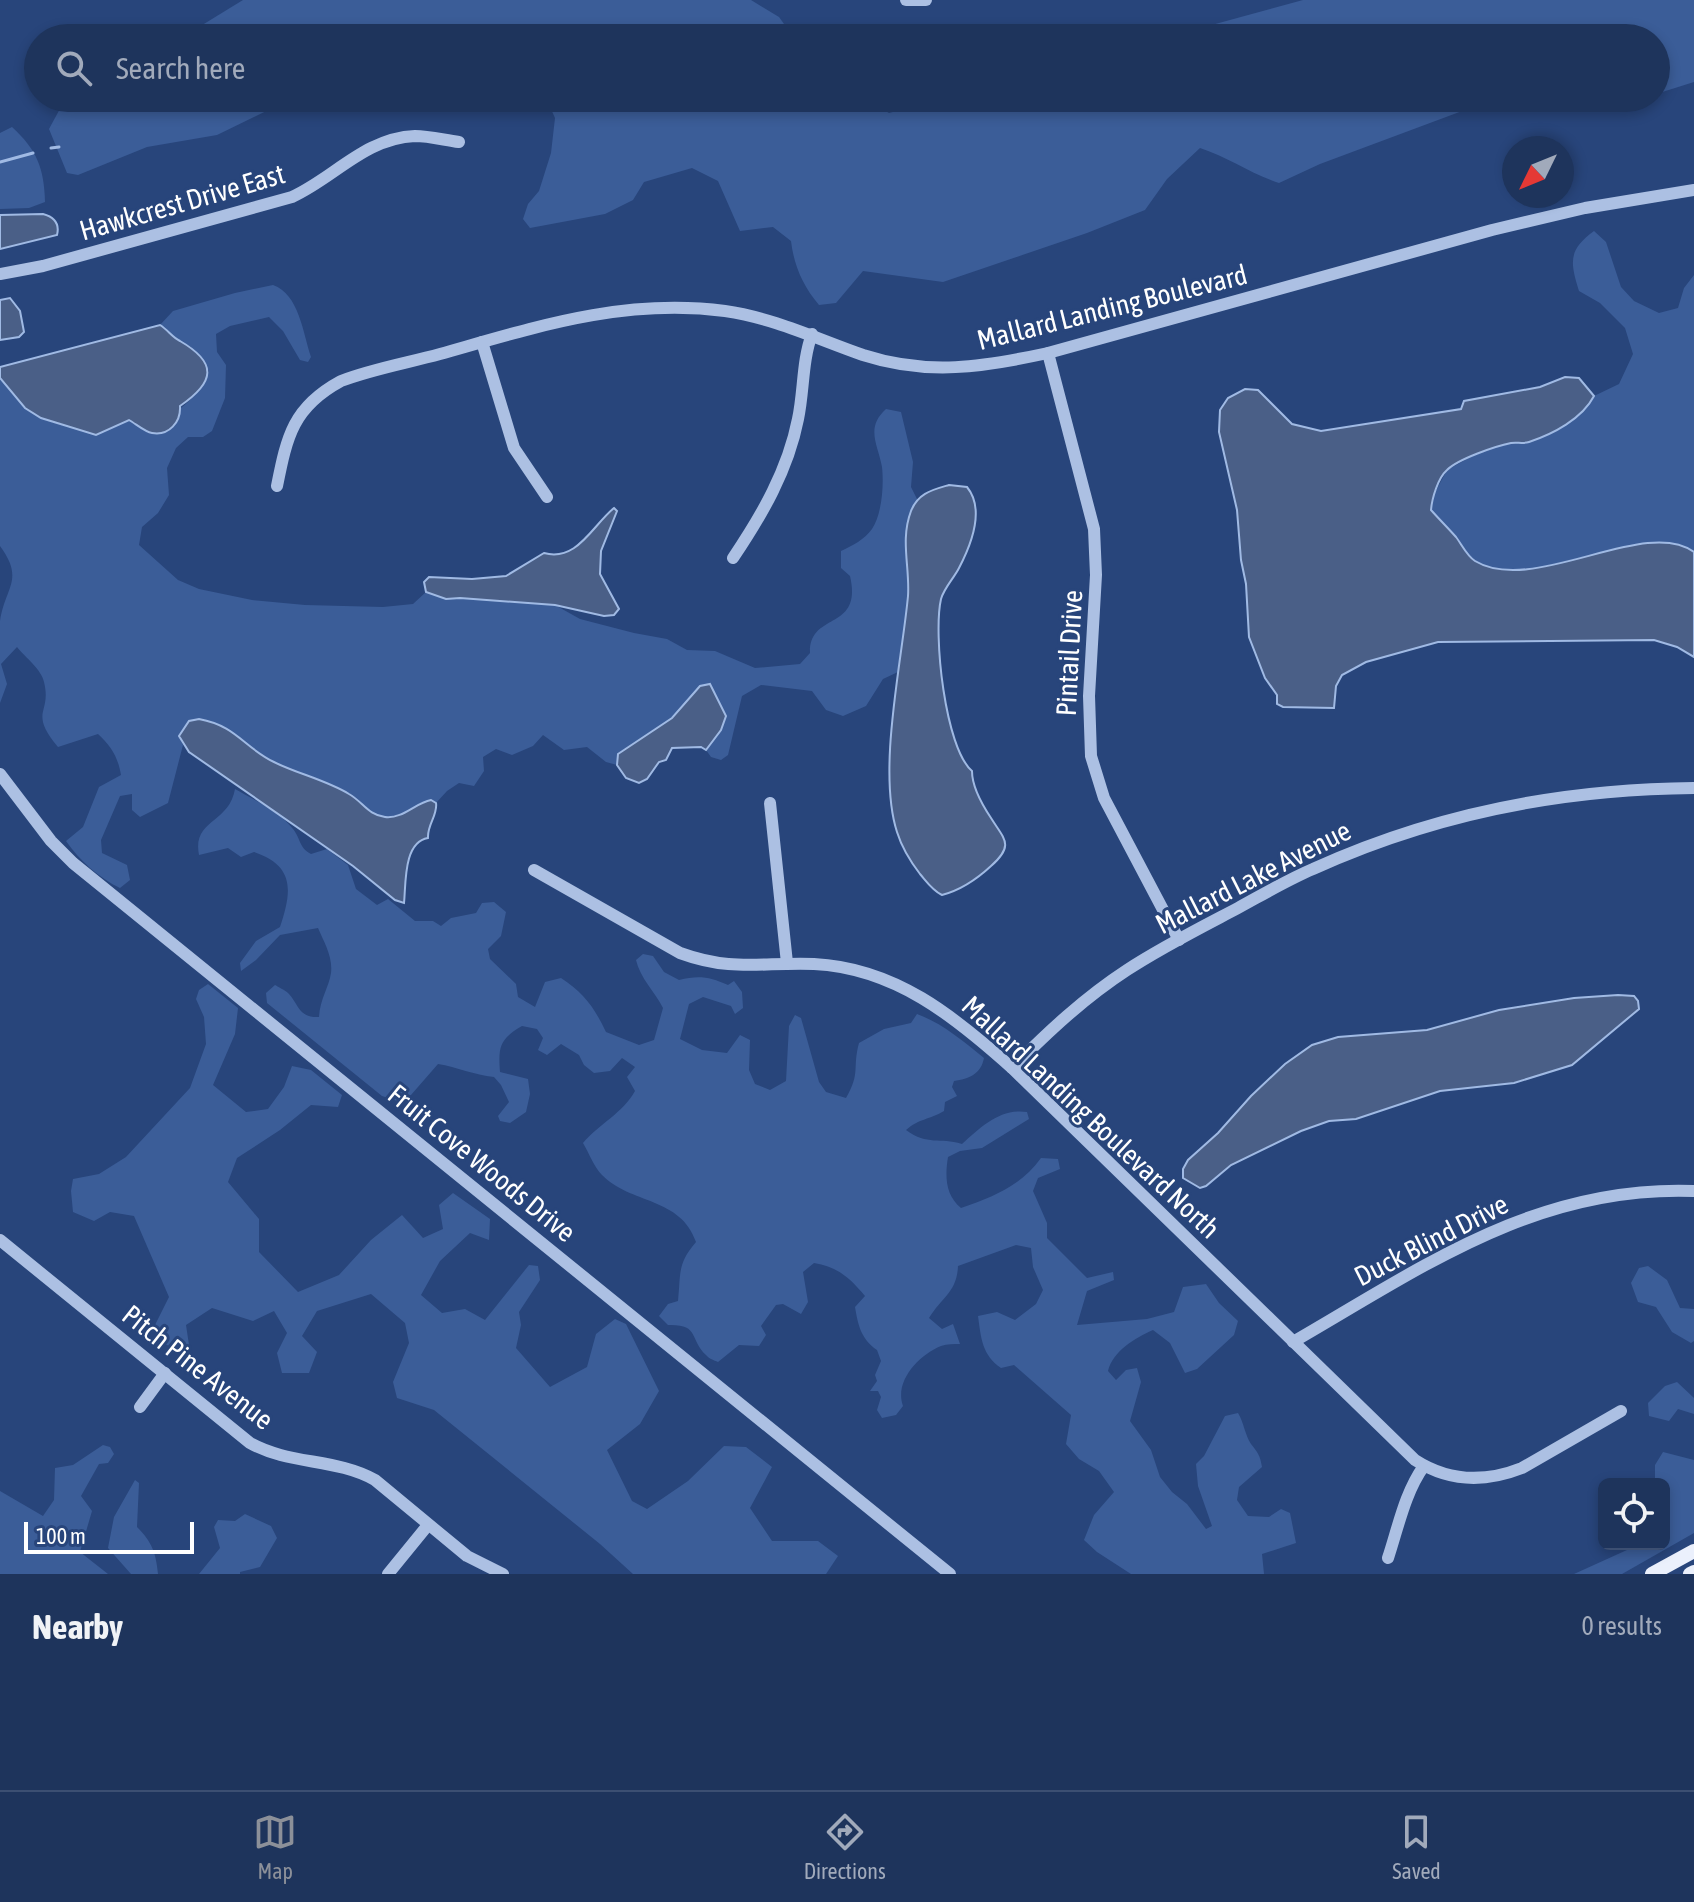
<!DOCTYPE html>
<style>
:root{--surface:#1e345c;--page:#263c62;--text:#f1f3f6;--muted:#a1aabb;--line:#3c4f72;--accent:#8c9099}
body{margin:0;font-family:"Asap Condensed",sans-serif;background:var(--page);color:var(--text)}
.controls{position:absolute;right:24px;bottom:24px;display:grid;overflow:hidden;border-radius:12px;box-shadow:0 4px 12px #0003}
.controls button{width:72px;height:72px;display:grid;place-items:center;padding:0;border:0;border-bottom:2px solid var(--line);background:var(--surface);color:var(--text);font:40px sans-serif}
.compass{position:absolute;left:1502px;top:136px;width:72px;height:72px;border-radius:50%;background:var(--surface);box-shadow:0 4px 12px #0003;rotate:227deg}
.scale{position:absolute;left:24px;bottom:20px;width:170px;box-sizing:border-box;padding-left:8px;border:4px solid #fff;border-top:0;font-size:22px;line-height:28px;white-space:nowrap;color:#fff;-webkit-text-stroke:6px #28457b;paint-order:stroke}
.list{margin:0;padding:0;list-style:none}
h2{display:flex;justify-content:space-between;align-items:center;height:104px;margin:0;padding:0 32px;font-size:34px}
h2 small{font-size:26px;font-weight:400;color:var(--muted)}
.icon{flex:none;width:44px;height:44px;fill:none;stroke:currentColor;stroke-width:2;stroke-linecap:round;stroke-linejoin:round}
.map{position:relative;flex:none;width:1694px;height:1574px;overflow:hidden}
.search{position:absolute;background:var(--surface);box-shadow:0 4px 12px #0003;left:24px;right:24px;top:24px;height:88px;display:flex;align-items:center;gap:20px;box-sizing:border-box;padding:0 28px;border-radius:44px;color:var(--muted);font-size:30px}
.sheet{height:216px;background:var(--surface)}
nav{display:flex;justify-content:space-around;align-items:center;box-sizing:border-box;height:112px;border-top:2px solid var(--line);background:var(--surface);font-size:22px;color:var(--muted)}
nav a{display:grid;justify-items:center;gap:4px}
nav .on{color:var(--accent)}
.map>svg:first-child{display:block}
.green{fill:#3b5d98}
.water{fill:#4a5f87;stroke:#a0bae4;stroke-width:2}
.lines{fill:none;stroke-linecap:round;stroke-linejoin:round}
.stream{stroke:#a0bae4;stroke-width:3}
.minor{stroke:#acc0e3;stroke-width:12}
.major{stroke:#ebf0fc;stroke-width:14}
.labels{text-anchor:middle;dominant-baseline:central;stroke-width:6;stroke-linejoin:round;paint-order:stroke}
.street-label{font-size:28px;fill:#fff;stroke:#28457b}
</style>
<div class="map">
<svg width="1694" height="1574" viewBox="0 0 1694 1574">
<rect width="100%" height="100%" fill="#28457b"/>
<!-- green -->
<g class="green">
<polygon points="243,0 751,0 779,17 792,35 790,38 181,38"/>
<polygon points="1303,0 1694,0 1694,82 1656,94 1656,38 1164,38"/>
<polygon points="77,98 293,98 217,135 147,147 78,175 67,173 49,129 62,105"/>
<path d="M546,98H862L889,113L945,98H1497L1320,164L1279,183C1251,174 1228,157 1200,148L1167,179L1145,210L1087,233L943,282L863,271L836,303L819,305C803,286 794,266 791,241L773,227L740,231L718,181L692,168L644,182L633,200L605,214L530,228L523,219L528,204L539,191L551,153L555,118Z"/>
<path d="M12,127C37,150 44,168 45,202L29,208L0,209V133Z"/>
<path d="M1594,231L1606,242L1621,287L1634,301L1659,313L1678,308L1684,288L1694,275V552L1687,547H1625L1532,569L1493,570L1472,560L1456,537L1431,510L1432,498L1447,470L1476,454L1512,442L1528,443L1590,403L1594,396L1619,384L1633,354L1625,328L1600,303L1579,291C1570,262 1568,250 1594,231Z"/>
<path d="M273,285C299,294 303,333 311,357L308,362L300,360L283,331L269,317L230,326L216,334L217,352L226,365L225,398L212,431L203,437H188L176,448L167,468L169,495L158,513L142,527L139,545L178,580L199,589L252,600L305,605L383,607L413,604L426,592L446,599L460,598L555,605L580,619L634,633L667,639L687,650L715,651L755,668L800,664L810,653C809,611 863,632 850,576L841,568V551C852,546 865,539 872,529C882,514 884,485 882,467C878,444 865,428 886,409L901,412L913,462L911,487L918,501C898,527 908,561 908,591C908,618 900,645 898,672L883,679L866,706L843,716L826,710L812,691L761,685L742,696L728,755L721,760L711,757L706,750L721,730L726,716L700,686L672,718L618,754L617,765L606,762L587,747L564,750L543,735L533,746L512,755L496,749L483,757L484,771L474,786L459,783L447,791L436,803C419,795 402,825 373,814C363,810 359,800 350,794C326,779 295,775 270,760C246,746 219,715 189,721L179,736L183,745L168,803L140,817L132,810V794L120,796L101,840L102,853L127,865L130,880L120,888C99,878 79,860 66,841L83,827L99,787L121,775C118,757 111,746 98,734L58,747C28,711 52,714 44,682C42,670 25,657 17,647L1,664L7,684L0,703C0,677 0,647 0,621C5,587 25,580 0,546V378L24,408L129,420L149,433C169,416 204,396 209,371L191,347L176,340L160,325L173,311L235,293Z"/>
<path d="M235,789C254,800 279,811 293,829C301,839 299,848 311,854L327,849L348,865L356,889L377,905L388,899L415,921H433L441,926L451,918L476,913L482,903L494,902L506,912L501,936L488,949L490,959L516,984L518,997L535,1007L545,982L561,978C584,993 594,1007 606,1032L639,1045L654,1040L663,1008C655,992 640,978 636,960L643,954L653,956L664,972L679,980C699,975 710,977 728,985L734,981L742,992L743,1008L735,1014L731,1006L703,997L689,1004L680,1039L702,1050L727,1053L740,1035L750,1040L749,1070L755,1084L770,1090L786,1081L789,1026L795,1015L801,1018L819,1082L826,1092L846,1098C861,1072 852,1069 859,1043L884,1029L911,1023L917,1014C942,1023 963,1041 984,1058C981,1074 969,1079 954,1081L952,1087L957,1096L945,1102L944,1111C929,1120 920,1118 906,1130C928,1146 939,1137 962,1144C981,1127 1000,1108 1027,1112L1029,1119L982,1148L960,1151L948,1157C945,1176 945,1195 961,1208C993,1197 1021,1186 1041,1158L1058,1159L1060,1169L1038,1178L1033,1191L1047,1223V1238L1087,1278L1113,1272L1114,1280L1087,1291L1077,1325L1147,1319L1174,1312L1183,1287L1206,1284L1219,1303L1238,1321L1234,1335L1197,1369L1185,1373L1170,1343L1153,1330C1135,1338 1113,1351 1108,1371L1116,1380L1126,1370L1137,1368L1141,1382L1130,1421L1151,1450L1160,1477L1172,1492L1187,1504L1206,1529L1212,1526L1198,1486L1196,1464L1204,1456L1225,1416L1238,1413C1244,1423 1245,1435 1251,1444C1258,1453 1260,1455 1262,1467L1239,1487L1237,1500L1248,1516L1269,1517L1281,1509L1290,1513L1296,1543L1262,1554L1264,1574H1131L1097,1552L1084,1540L1094,1515L1114,1492L1099,1471L1079,1459L1066,1444L1071,1415L1014,1365L1001,1368C982,1355 981,1338 978,1316L997,1312L1015,1320L1036,1304L1043,1290L1033,1267L1031,1248L1016,1245L958,1266C957,1292 942,1297 929,1318L942,1329L953,1324L960,1344C954,1344 947,1344 941,1346C919,1355 894,1381 903,1406L896,1415L882,1418L877,1410L881,1397L878,1391H870L877,1381L875,1375L881,1361L877,1350C861,1339 858,1325 855,1307L865,1296C850,1278 838,1267 814,1263L803,1272L808,1302L801,1314L783,1304L776,1305L761,1326L766,1335L759,1346L739,1345L718,1362C714,1360 709,1359 706,1355C689,1339 700,1324 668,1325L659,1316L668,1304L678,1301C681,1273 677,1264 696,1242C681,1197 630,1204 602,1175C594,1167 589,1153 583,1143C599,1124 623,1113 635,1091L627,1077L635,1067L622,1058L610,1071L594,1073L584,1065L579,1055L561,1044L547,1055L538,1050L543,1038L537,1029L522,1026C500,1039 498,1046 500,1072L528,1079L530,1094L526,1112L510,1123L500,1121L498,1116L509,1102L501,1085L494,1077C474,1075 457,1067 438,1064L404,1103L382,1096L267,1003L266,993L275,985C277,986 286,991 288,993C299,1004 298,1018 319,1017C320,999 329,987 331,973C333,957 324,942 318,928L280,935L256,960L241,971L240,963L256,941L280,927C292,891 295,866 254,852L241,857L228,848L199,855C192,819 229,824 235,789Z"/>
<polygon points="208,984 238,1008 235,1034 213,1085 246,1112 268,1109 284,1087 292,1066 311,1070 342,1095 338,1107 311,1105 280,1130 237,1158 228,1182 259,1219 259,1252 298,1292 339,1275 371,1240 402,1215 423,1238 443,1229 439,1205 453,1193 490,1219 489,1240 470,1233 440,1261 421,1295 442,1313 465,1309 485,1320 529,1265 538,1266 540,1280 519,1312 521,1325 516,1348 550,1387 587,1367 596,1334 615,1319 626,1324 659,1391 640,1424 607,1450 632,1501 647,1509 688,1481 724,1446 746,1447 772,1467 750,1508 772,1541 818,1541 838,1556 826,1574 633,1574 600,1544 434,1410 397,1398 393,1382 409,1343 405,1323 371,1294 317,1311 302,1336 317,1352 309,1373 282,1373 277,1353 287,1333 274,1311 253,1321 212,1308 186,1325 189,1345 173,1348 159,1341 155,1325 169,1297 134,1216 110,1212 94,1221 73,1212 71,1191 73,1179 99,1174 126,1157 190,1088 206,1044 204,1017 196,999 199,990"/>
<polygon points="1648,1266 1667,1280 1680,1308 1694,1309 1694,1341 1691,1343 1672,1332 1656,1307 1638,1302 1631,1283 1639,1268"/>
<polygon points="1677,1382 1694,1398 1694,1414 1678,1409 1669,1421 1649,1416 1648,1403 1665,1386"/>
<polygon points="103,1445 110,1447 114,1454 108,1463 99,1464 81,1496 92,1511 80,1552 108,1574 0,1574 0,1491 43,1516 54,1500 55,1468 73,1465"/>
<path d="M1663,1452L1694,1460V1533L1622,1574H1574L1638,1545L1664,1544C1664,1528 1668,1515 1668,1498L1664,1494V1484H1655V1465Z"/>
<path d="M135,1480L139,1483L137,1527C152,1542 156,1553 158,1574H131L108,1548L114,1517Z"/>
<polygon points="245,1514 271,1526 277,1538 260,1567 240,1572 240,1574 199,1574 220,1548 214,1527 218,1520 235,1521"/>
</g>
<!-- water -->
<g class="water">
<path d="M43,214C54,217 60,223 57,235L0,249V215Z"/>
<polygon points="10,298 20,311 24,332 19,337 0,340 0,300"/>
<path d="M160,325C168,330 172,337 180,341C218,363 215,382 180,406C181,422 169,436 152,433C145,432 136,424 129,420L96,435L41,418L25,408L0,378V367Z"/>
<path d="M1565,377L1579,378L1594,396C1582,419 1553,434 1529,442C1523,444 1517,442 1511,443C1496,446 1458,459 1447,470C1438,478 1432,498 1431,510C1439,519 1448,528 1456,537C1462,545 1467,556 1475,561C1533,596 1645,516 1694,552V657L1677,647L1654,640L1438,642L1366,662L1342,675L1336,686L1334,708L1283,707L1277,704V695L1265,678L1249,637L1246,584L1241,560L1237,510L1219,432L1220,410L1228,398L1245,389L1258,390L1292,424L1321,431L1461,409L1464,401L1540,387Z"/>
<path d="M949,485L967,487C985,509 971,545 959,568C954,578 944,588 941,599C933,634 945,748 972,771C972,786 983,806 991,818C1004,839 1015,845 991,866C977,879 961,890 942,895C932,890 927,882 920,874C910,861 902,848 897,832C877,770 902,661 908,596C910,567 900,540 911,511C918,493 932,490 949,485Z"/>
<path d="M614,508L617,511L601,551L600,574L619,609L614,615L604,616L555,605L460,598L446,599L426,592L424,582L429,577L472,579L506,576L544,553C577,562 592,526 614,508Z"/>
<polygon points="710,684 726,716 721,730 706,750 701,747 672,748 666,760 659,762 647,779 639,783 626,778 617,765 618,754 672,718 700,686"/>
<path d="M199,719C237,726 243,747 274,762C298,774 326,780 349,794C363,802 368,815 385,817C403,819 415,803 431,800L436,803C438,815 427,825 428,838C403,842 406,885 404,903L395,900L353,866L189,752L179,736L189,721Z"/>
<polygon points="1618,995 1634,996 1638,1001 1639,1009 1572,1065 1514,1083 1440,1091 1356,1119 1329,1121 1301,1131 1231,1165 1206,1186 1200,1188 1183,1178 1183,1169 1188,1160 1218,1133 1251,1096 1285,1064 1312,1045 1338,1037 1427,1030 1499,1010 1574,998"/>
</g>
<g class="lines">
<!-- stream -->
<g class="stream">
<polyline points="51,148 59,147"/>
<polyline points="0,162 33,153"/>
</g>
<!-- minor -->
<g class="minor">
<polyline points="906,0 926,0"/>
<path d="M0,274L43,266L292,197C334,178 365,138 415,136C429,136 444,140 459,142"/>
<polyline points="482,342 514,448 547,497"/>
<polyline points="1048,353 1094,529 1096,575 1089,696 1091,756 1104,798 1179,940"/>
<path d="M277,486C287,436 293,407 341,381C372,369 407,363 440,354C536,327 623,298 725,311C774,318 817,339 863,355C928,376 983,367 1048,353L1492,230L1585,208L1694,190"/>
<path d="M733,558C762,515 788,470 798,419C804,391 802,361 812,334"/>
<polyline points="0,774 51,841 73,863 950,1574"/>
<polyline points="770,803 787,963"/>
<path d="M534,870L680,953C732,972 762,962 814,964C895,968 954,1016 1012,1068L1415,1460C1449,1482 1484,1483 1522,1468L1621,1411"/>
<path d="M1012,1068C1048,1032 1084,998 1127,970C1162,947 1200,928 1238,908C1262,895 1287,880 1313,869C1434,814 1561,789 1694,788"/>
<path d="M0,1240L250,1443C289,1465 336,1458 375,1480L467,1556L503,1574"/>
<path d="M1293,1342C1423,1267 1536,1185 1694,1191"/>
<polyline points="140,1407 165,1373"/>
<path d="M1388,1558C1398,1528 1405,1492 1424,1466"/>
<polyline points="388,1574 428,1525"/>
</g>
<!-- major -->
<g class="major">
<polyline points="1652,1574 1694,1551"/>
<polyline points="1690,1574 1694,1572"/>
</g>
</g>
<g class="labels">
<!-- street labels -->
<g class="street-label">
<text transform="translate(182 202) rotate(-16)">Hawkcrest Drive East</text>
<text transform="translate(1112 307) rotate(-14)">Mallard Landing Boulevard</text>
<text transform="translate(1069 653) rotate(-87)">Pintail Drive</text>
<text transform="translate(1253 877) rotate(-27)">Mallard Lake Avenue</text>
<text transform="translate(1091 1117) rotate(43)">Mallard Landing Boulevard North</text>
<text transform="translate(482 1163) rotate(39)">Fruit Cove Woods Drive</text>
<text transform="translate(1431 1240) rotate(-27)">Duck Blind Drive</text>
<text transform="translate(198 1367) rotate(38)">Pitch Pine Avenue</text>
</g>
</g>
</svg>
<div class="controls">
<button><svg class="icon" aria-label="locate" viewBox="0 0 24 24"><circle cx="12" cy="12" r="6"/><path d="M12 2v4M12 18v4M2 12h4M18 12h4"/></svg></button>
</div>
<svg class="compass" viewBox="-18 -18 36 36"><path d="M0-13l5 13h-10z" fill="#e53935"/><path d="M0 13l5-13h-10z" fill="#a1aabb"/></svg>
<div class="scale">100 m</div>
<div class="search"><svg class="icon" aria-label="search" viewBox="0 0 24 24"><circle cx="10" cy="10" r="6"/><path d="M15 15l6 6"/></svg>Search here</div>
</div>
<section class="sheet">
<h2>Nearby<small>0 results</small></h2>
<ul class="list">
</ul>
</section>
<nav>
<a class="on"><svg class="icon" aria-label="map" viewBox="0 0 24 24"><path d="M3 6l6-2 6 2 6-2v14l-6 2-6-2-6 2zM9 4v14M15 6v14"/></svg>Map</a>
<a><svg class="icon" aria-label="directions" viewBox="0 0 24 24"><path d="M12 3l9 9-9 9-9-9zM9 14v-3h6M13 9l2 2-2 2"/></svg>Directions</a>
<a><svg class="icon" aria-label="saved" viewBox="0 0 24 24"><path d="M7 4h10v16l-5-4-5 4z"/></svg>Saved</a>
</nav>
